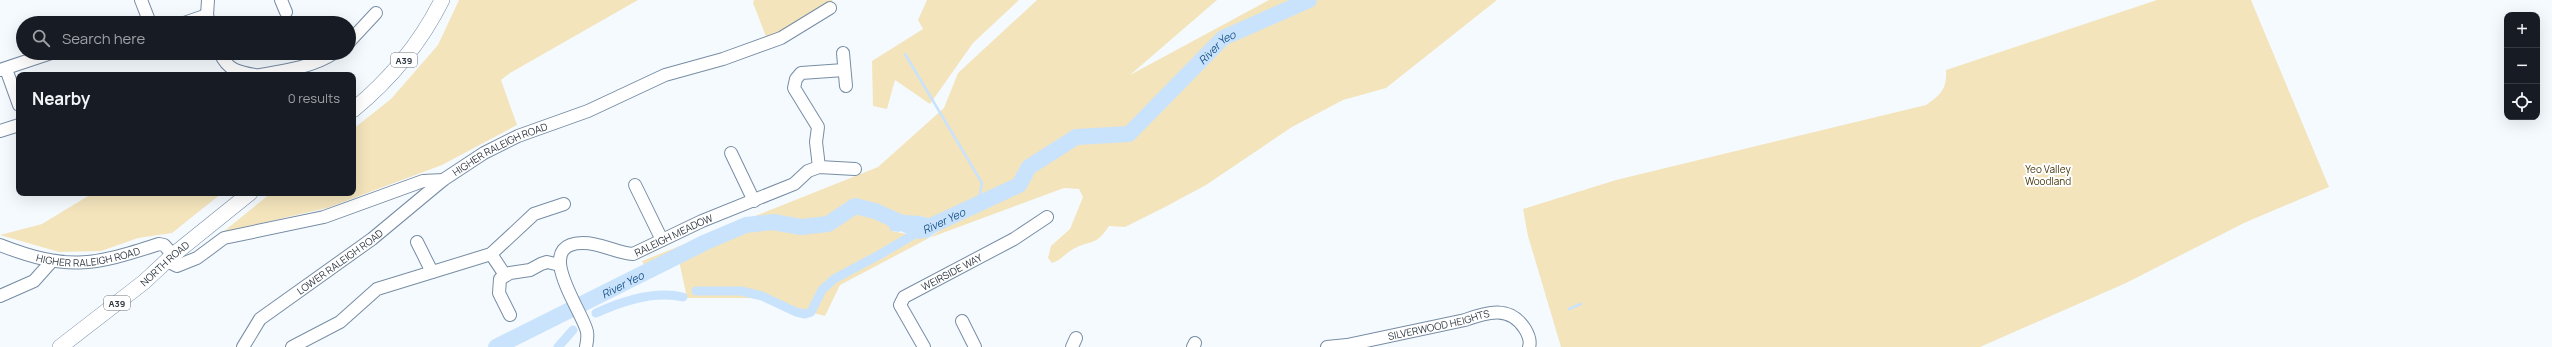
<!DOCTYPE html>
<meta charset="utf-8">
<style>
:root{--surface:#171b24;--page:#20242c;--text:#f1f3f6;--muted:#9ea1a6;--line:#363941}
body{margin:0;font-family:Manrope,sans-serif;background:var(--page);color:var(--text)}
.controls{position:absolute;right:12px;top:12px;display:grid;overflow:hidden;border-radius:8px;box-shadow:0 4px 16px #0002}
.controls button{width:36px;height:36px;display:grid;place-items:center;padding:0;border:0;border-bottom:1px solid var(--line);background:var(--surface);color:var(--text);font:20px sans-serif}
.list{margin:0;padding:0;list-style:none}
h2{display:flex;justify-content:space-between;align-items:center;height:52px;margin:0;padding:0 16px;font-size:17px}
h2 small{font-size:13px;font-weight:400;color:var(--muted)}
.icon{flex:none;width:22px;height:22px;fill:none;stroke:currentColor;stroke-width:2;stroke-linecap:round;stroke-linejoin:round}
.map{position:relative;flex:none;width:2552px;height:347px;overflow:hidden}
.search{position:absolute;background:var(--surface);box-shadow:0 4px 16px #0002;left:16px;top:16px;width:340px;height:44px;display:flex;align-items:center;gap:10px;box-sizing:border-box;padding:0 14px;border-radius:22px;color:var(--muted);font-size:15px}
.panel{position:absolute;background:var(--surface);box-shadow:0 4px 16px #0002;left:16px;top:72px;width:340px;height:124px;border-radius:8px}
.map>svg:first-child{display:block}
.green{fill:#f3e4bc;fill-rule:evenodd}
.water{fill:#cae3fc}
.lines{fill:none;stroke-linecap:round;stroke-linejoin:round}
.stream{stroke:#cae3fc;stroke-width:2.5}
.canal{stroke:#cae3fc;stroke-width:9}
.river{stroke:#cae3fc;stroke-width:16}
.minor-casing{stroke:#778da4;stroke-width:14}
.major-casing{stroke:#778da4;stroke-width:16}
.minor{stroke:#fff;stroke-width:12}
.major{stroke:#fff;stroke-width:15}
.labels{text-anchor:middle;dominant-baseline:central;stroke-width:4;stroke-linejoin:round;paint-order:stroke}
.shield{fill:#fff;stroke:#6d747b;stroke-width:1}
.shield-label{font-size:9px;font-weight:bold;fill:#2f3842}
.street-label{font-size:10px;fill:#2f3842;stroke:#fff}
.park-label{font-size:10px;fill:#46370b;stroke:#fff}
.water-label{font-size:11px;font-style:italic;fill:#1b5589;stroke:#fff}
</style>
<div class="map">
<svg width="2552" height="347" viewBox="0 0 2552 347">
<rect width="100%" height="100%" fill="#f5faff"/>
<!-- green -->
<g class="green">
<polygon points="459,0 638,0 510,73 501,80 517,125 442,165 327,208 223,232 271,193 353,193 353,129 391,99 438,45"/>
<polygon points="754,0 833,0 805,19 767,39 753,3"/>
<polygon points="927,0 1019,0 973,43 930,104 895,80 887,109 873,106 872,61 923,29 918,20"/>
<path d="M1037,0H1217L1130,75L1269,0H1497L1386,88L1343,100L1292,127L1206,185L1165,207L1125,227L1109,226C1095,248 1088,239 1070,251C1063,256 1061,260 1052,263L1048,258L1051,246L1070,229L1083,197L1079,189L1064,188L929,238L840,285L825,316L757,298H687L679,261L648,273L642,261L878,167L944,108L958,73ZM920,216L949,224L929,238L891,231Z"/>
<path d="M2157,0H2251L2329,187L2244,223L2126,283L1980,347H1561L1528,236L1523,209L1616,180L1926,105C1941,95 1947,89 1946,70Z"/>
<polygon points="93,193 222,193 172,233 138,238 101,251 59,252 0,235 42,224"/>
</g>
<!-- water -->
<polygon class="water" points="891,214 920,216 949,223 928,238 912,235 906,227 899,232 891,231 885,220"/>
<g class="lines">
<!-- stream -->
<g class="stream">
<polyline points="905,54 982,183 978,205"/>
<polyline points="1569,309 1581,304"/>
</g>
<!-- canal -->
<g class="canal">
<polyline points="696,291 741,291 762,296 796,312 805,314 811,312 822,290 834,279 879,255 920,231"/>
<path d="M596,313C622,301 654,290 683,297"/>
<polyline points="558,347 573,330"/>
</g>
<!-- river -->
<path class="river" id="s1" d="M496,347L706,242L746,225L773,222L801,227L828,224L855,206L875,211L920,231L1019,185L1029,167L1076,137L1129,134L1223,38L1309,0"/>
<defs>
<g id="minor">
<polyline points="141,0 150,23"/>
<polyline points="208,0 207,15 209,22"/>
<polyline points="281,0 286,12"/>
<polyline points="184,23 207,15"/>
<polyline points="349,42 376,13"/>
<path d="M220,53C228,70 237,72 255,75"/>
<polyline points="843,53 846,86"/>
<polyline points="6,69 19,105"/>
<polyline points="0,70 51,53"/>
<path d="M260,75C284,71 313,67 334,53"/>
<polyline points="0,131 19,125"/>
<polyline points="731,153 754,201"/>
<polyline points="819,167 816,142 818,127 794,88 796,79 801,73 844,70"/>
<polyline points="635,185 662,240"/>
<polyline points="417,242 432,272"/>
<path id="s2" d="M0,245C67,271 92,266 159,244L164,245L173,255"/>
<polyline points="491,254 505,275"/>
<path id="s3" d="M167,261L177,266L197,258L224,238L324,217L423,181L443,180L484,153L518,136L588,111L665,75L723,59L781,38L830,8"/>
<polyline points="0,296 34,281 51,262"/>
<polyline points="510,315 499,293 500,279 510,273 530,270 541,264 547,262 560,265"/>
<polyline points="962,321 975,347"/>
<path id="s4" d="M243,347L260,319L372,239L443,180"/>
<polyline points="292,347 340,322 377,289 491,254 534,214 564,204"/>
<path id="s5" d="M586,347C587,342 588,337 587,332C584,313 531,244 582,243C599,242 616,253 633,254L702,221L794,184L808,171L819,167L855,169"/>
<path id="s6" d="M924,347L900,305L904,297L1014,239L1047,217"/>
<polyline points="1072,347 1076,338"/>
<polyline points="1193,347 1195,343"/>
<path id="s7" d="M1327,347L1347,345L1465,320C1487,312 1510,305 1525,329C1528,334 1531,341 1529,347"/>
</g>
<g id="major">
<path d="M353,110C391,79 420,44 442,0"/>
<path id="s8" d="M60,347L144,282L173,255L250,193"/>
</g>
</defs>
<!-- minor casing -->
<use href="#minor" class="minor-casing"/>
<!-- major casing -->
<use href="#major" class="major-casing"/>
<!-- minor -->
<use href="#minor" class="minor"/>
<!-- major -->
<use href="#major" class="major"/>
</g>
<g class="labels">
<!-- shield labels -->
<g class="shield">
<rect x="391" y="53" width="26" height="14" rx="3"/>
<rect x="104" y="296" width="26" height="14" rx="3"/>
</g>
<g class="shield-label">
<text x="404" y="60">A39</text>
<text x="117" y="303">A39</text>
</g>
<!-- street labels -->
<g class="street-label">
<text stroke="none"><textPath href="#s3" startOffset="359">HIGHER RALEIGH ROAD</textPath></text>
<text stroke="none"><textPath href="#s5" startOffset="221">RALEIGH MEADOW</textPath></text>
<text stroke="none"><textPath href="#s2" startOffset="91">HIGHER RALEIGH ROAD</textPath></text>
<text stroke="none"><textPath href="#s4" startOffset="131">LOWER RALEIGH ROAD</textPath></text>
<text stroke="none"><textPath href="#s8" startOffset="134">NORTH ROAD</textPath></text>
<text stroke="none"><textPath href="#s6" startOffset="111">WEIRSIDE WAY</textPath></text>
<text stroke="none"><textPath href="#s7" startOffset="114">SILVERWOOD HEIGHTS</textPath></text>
</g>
<!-- park labels -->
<g class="park-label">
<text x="2048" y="169">Yeo Valley<tspan x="2048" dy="12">Woodland</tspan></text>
</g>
<!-- water labels -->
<g class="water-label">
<text stroke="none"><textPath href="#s1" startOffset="826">River Yeo</textPath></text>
<text stroke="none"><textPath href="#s1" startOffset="489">River Yeo</textPath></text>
<text stroke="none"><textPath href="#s1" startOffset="141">River Yeo</textPath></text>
</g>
</g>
</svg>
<div class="controls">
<button>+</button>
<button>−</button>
<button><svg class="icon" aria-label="locate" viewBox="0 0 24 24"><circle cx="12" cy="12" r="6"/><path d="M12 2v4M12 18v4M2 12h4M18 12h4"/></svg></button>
</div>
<div class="search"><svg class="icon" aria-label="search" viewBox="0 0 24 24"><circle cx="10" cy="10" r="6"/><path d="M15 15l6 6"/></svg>Search here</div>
<section class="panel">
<h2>Nearby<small>0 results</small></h2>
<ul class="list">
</ul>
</section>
</div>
